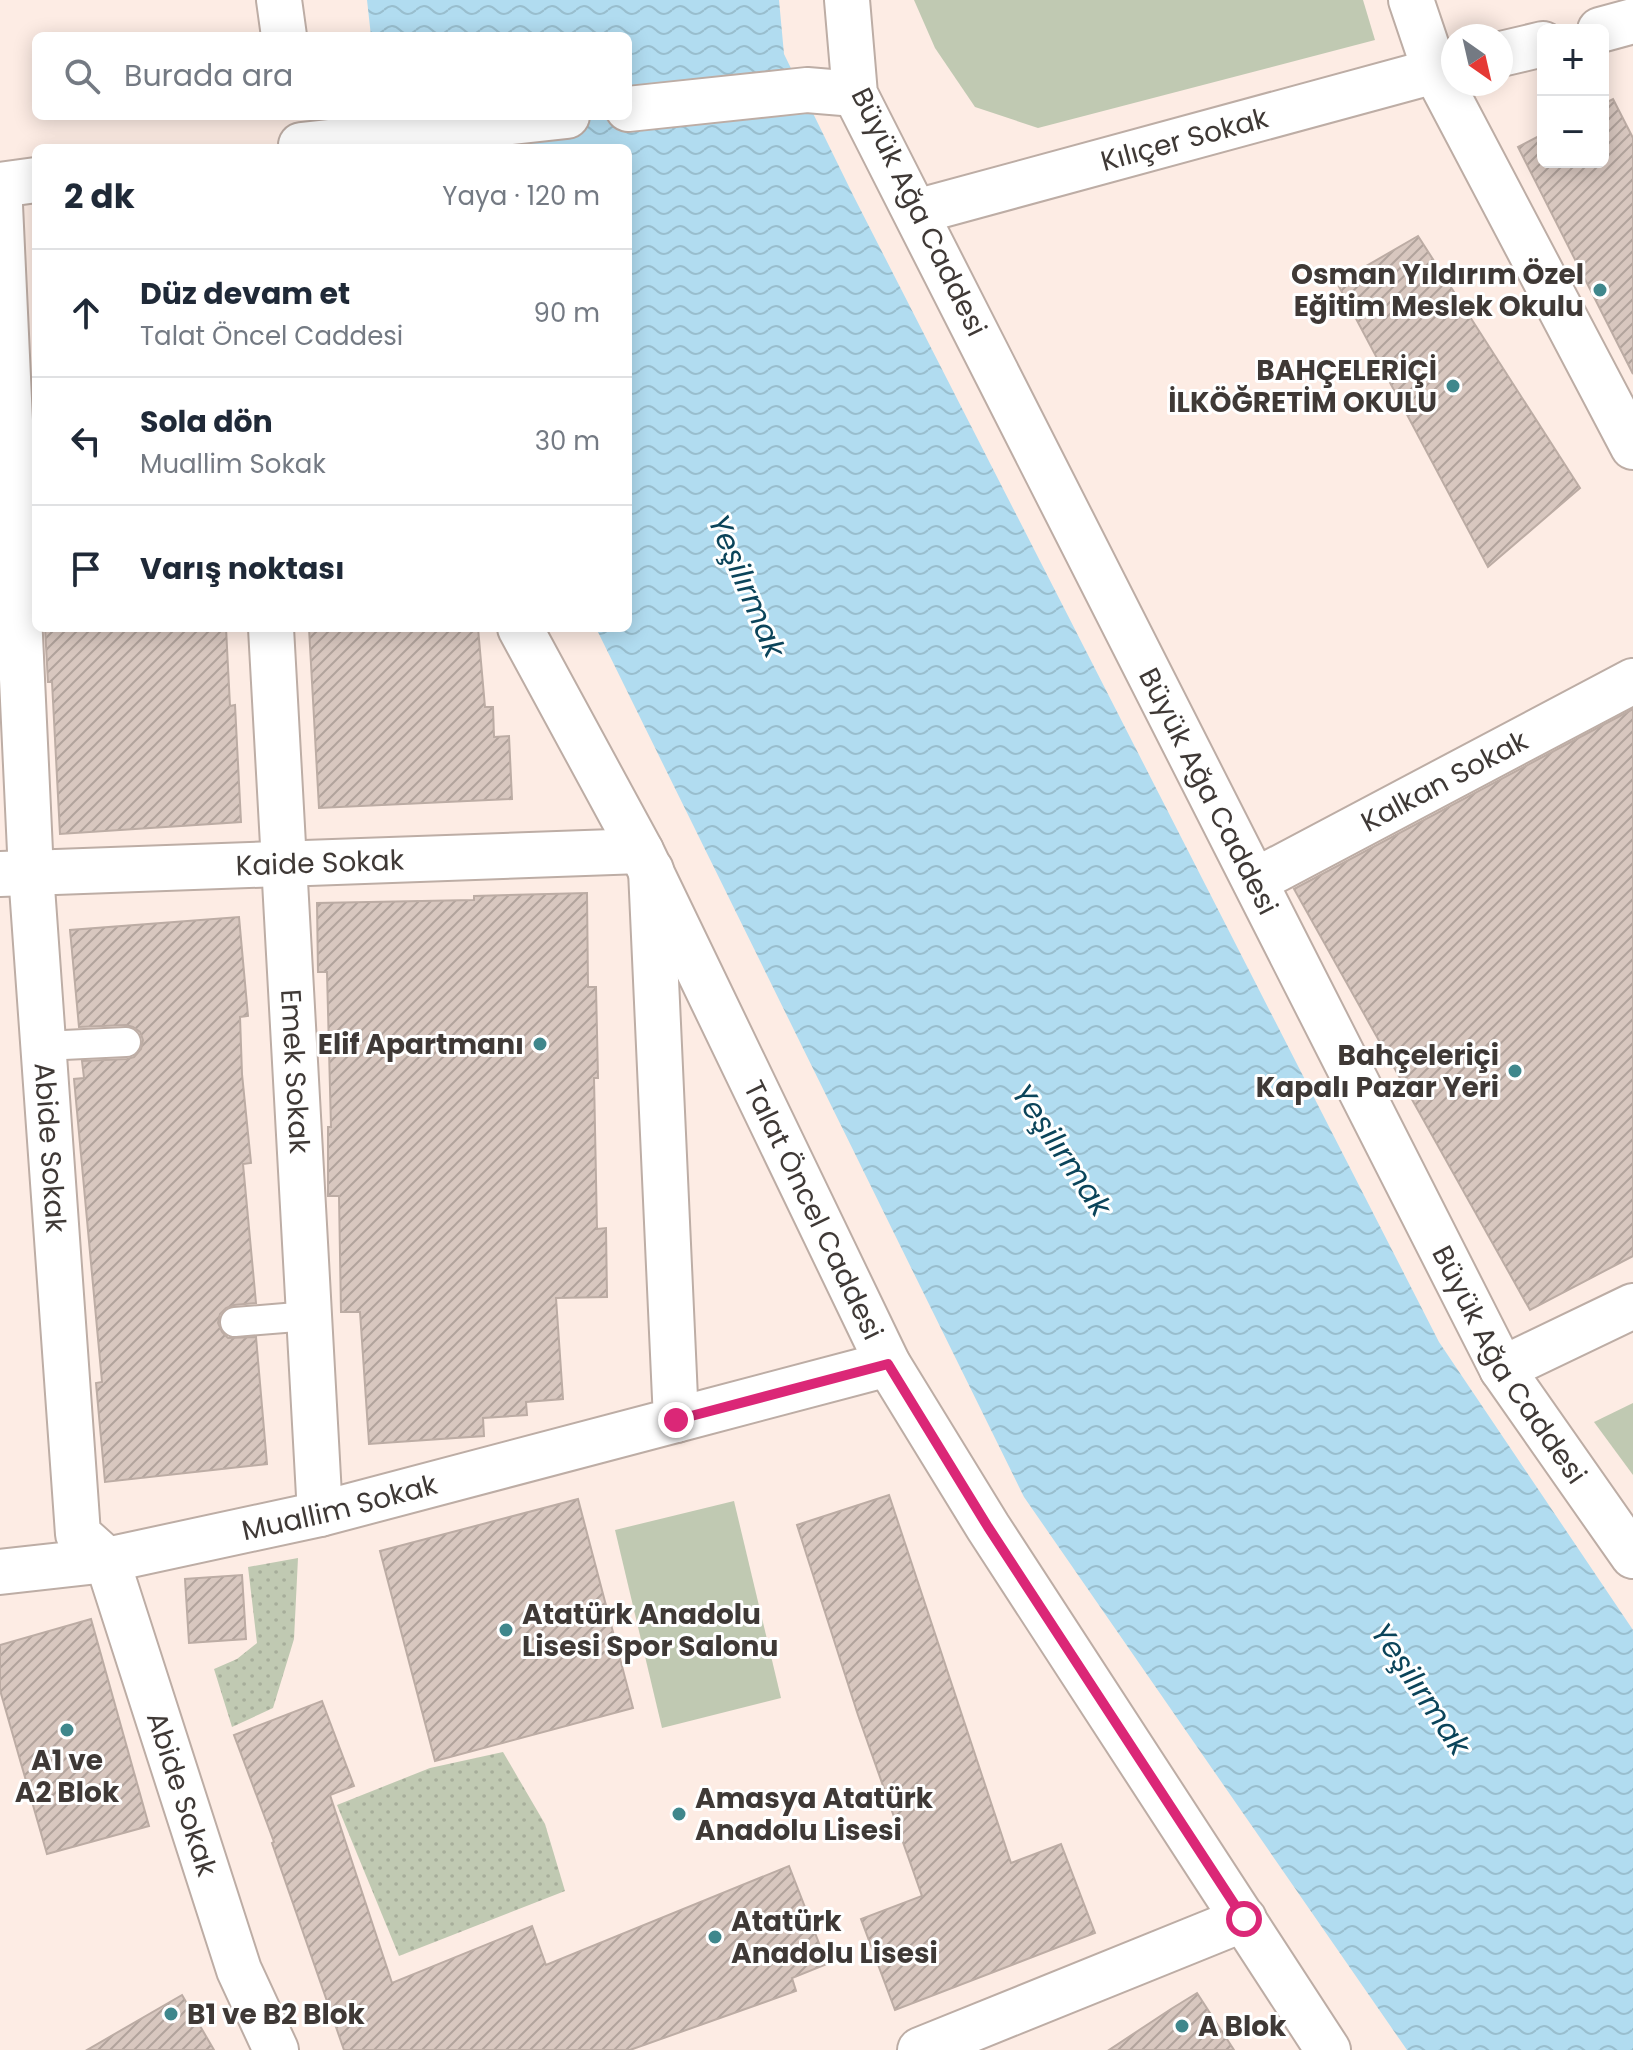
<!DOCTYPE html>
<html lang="tr">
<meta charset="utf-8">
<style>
:root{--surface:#fff;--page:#f6f6f7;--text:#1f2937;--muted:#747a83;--line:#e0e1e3}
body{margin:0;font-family:Poppins,sans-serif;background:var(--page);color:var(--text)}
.controls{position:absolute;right:24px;top:24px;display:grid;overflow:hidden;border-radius:12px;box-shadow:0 4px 20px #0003}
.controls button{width:72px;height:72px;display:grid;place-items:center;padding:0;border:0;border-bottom:2px solid var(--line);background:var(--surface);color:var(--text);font:40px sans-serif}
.compass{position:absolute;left:1441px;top:24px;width:72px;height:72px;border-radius:50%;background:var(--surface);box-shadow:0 4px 20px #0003;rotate:146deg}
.stop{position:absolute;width:24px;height:24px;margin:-18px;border:6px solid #db2777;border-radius:50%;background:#fff}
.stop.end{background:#db2777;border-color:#fff;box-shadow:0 2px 8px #0008}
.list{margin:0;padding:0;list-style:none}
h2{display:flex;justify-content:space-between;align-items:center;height:104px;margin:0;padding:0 32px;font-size:34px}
h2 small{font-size:26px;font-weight:400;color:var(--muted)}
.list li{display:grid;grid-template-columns:52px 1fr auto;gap:24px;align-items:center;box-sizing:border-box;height:128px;padding:0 32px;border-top:2px solid var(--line)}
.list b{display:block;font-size:30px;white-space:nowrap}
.list p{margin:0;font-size:26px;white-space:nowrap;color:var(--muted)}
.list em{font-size:26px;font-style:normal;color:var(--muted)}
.icon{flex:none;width:44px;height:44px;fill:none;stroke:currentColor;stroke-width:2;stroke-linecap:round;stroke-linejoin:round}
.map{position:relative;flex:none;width:1633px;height:2050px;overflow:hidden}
.search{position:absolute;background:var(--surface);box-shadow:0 4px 20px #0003;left:32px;top:32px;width:600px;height:88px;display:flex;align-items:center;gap:20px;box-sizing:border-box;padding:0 28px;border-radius:12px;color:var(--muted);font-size:30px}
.panel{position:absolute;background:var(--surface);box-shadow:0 4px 20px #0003;left:32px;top:144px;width:600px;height:488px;border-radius:12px}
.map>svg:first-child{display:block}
.grass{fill:url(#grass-dots)}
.park{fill:#c0c9b2}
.water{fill:url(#water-waves)}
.building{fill:url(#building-hatch);stroke:#bcaca4;stroke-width:2}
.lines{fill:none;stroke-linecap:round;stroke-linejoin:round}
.service-casing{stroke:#bdada5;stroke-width:32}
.minor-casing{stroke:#bdada5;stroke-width:48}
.tertiary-casing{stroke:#bdada5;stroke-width:48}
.service{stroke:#fff;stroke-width:28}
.minor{stroke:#fff;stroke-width:44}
.tertiary{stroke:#fff;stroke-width:44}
.route{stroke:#db2777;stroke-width:10}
.poi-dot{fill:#3f878c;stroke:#fff;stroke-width:3}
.labels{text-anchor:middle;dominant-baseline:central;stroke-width:6;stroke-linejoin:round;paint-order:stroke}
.street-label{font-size:28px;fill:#3f3936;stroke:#fff}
.poi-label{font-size:28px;font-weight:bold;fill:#3f3936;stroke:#fff;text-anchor:start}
.water-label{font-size:30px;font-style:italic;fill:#0b445a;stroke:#fff}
</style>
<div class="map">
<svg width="1633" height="2050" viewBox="0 0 1633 2050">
<defs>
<pattern id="grass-dots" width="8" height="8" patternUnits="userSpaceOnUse" patternTransform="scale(2)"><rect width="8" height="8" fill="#c0c9b2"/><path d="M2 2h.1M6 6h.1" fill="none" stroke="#a6ad9a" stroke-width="1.8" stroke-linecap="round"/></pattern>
<pattern id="water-waves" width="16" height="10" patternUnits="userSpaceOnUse" patternTransform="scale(2)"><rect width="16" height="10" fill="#b1dcf0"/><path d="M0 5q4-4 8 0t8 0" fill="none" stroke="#99bece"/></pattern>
<pattern id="building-hatch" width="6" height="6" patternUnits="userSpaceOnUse" patternTransform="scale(2)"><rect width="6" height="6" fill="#d8c7bf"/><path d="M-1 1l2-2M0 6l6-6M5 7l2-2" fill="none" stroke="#b1a39c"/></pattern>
</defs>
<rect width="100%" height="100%" fill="#fdece4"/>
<!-- grass -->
<g class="grass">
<polygon points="298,1558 294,1639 273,1708 232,1727 214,1669 237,1659 257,1643 248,1567"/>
<polygon points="503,1752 545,1824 565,1891 399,1956 337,1805 430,1768"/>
</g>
<!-- park -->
<g class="park">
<polygon points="914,0 1363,0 1375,40 1038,128 975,107 935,48"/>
<polygon points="1633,1403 1633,1475 1594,1422"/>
<polygon points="734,1501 781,1698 662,1728 615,1530"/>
</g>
<!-- water -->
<polygon class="water" points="367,0 779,0 784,54 854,197 1439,1342 1633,1630 1633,2050 1407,2050 1024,1497 596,628 628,628 628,148 393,148 384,116 628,116 628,36 371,36"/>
<!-- building -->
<g class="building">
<polygon points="1613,99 1633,138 1633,374 1518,147 1543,134 1543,162 1603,162 1603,104"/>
<polygon points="1418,236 1580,488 1488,567 1337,283"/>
<polygon points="45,628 226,628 230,706 235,705 241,822 60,834 52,682 48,682"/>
<polygon points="309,628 478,628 485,707 493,707 494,737 509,736 512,799 319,808"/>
<polygon points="1633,709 1633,1256 1530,1310 1294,889"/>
<polygon points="587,893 588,987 596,987 598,1078 594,1078 597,1229 606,1228 607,1297 556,1298 563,1399 526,1402 527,1415 483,1418 484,1436 369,1444 360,1312 341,1312 339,1196 328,1196 328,1127 331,1127 327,972 318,972 317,903 474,900 474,896"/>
<polygon points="239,917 248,1016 240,1017 242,1074 251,1163 243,1164 256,1303 234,1305 226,1308 220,1314 218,1323 222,1332 228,1338 256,1337 267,1464 105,1482 96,1383 102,1382 74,1079 84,1078 82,1061 127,1059 134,1057 141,1049 143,1040 140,1032 133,1027 126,1025 79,1027 70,930"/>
<polygon points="889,1495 1011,1863 1061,1844 1095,1933 895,2010 861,1919 922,1896 858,1715 797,1525"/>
<polygon points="578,1499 633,1708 435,1761 380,1551"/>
<polygon points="242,1575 246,1639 189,1643 185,1579"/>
<polygon points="91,1619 149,1826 47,1854 0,1690 0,1645"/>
<polygon points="322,1701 354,1786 330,1795 392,1983 532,1926 546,1965 789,1866 827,1964 792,1978 796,1991 630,2050 344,2050 272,1843 274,1842 234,1735"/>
<polygon points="1197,1993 1234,2050 1109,2050 1171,2009"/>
<polygon points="182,1995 214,2050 87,2050"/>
</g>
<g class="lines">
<defs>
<g id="service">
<polyline points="43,1046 126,1042"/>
<polyline points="235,1322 309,1316"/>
</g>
<g id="minor">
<polyline points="1411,0 1435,71 1633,447"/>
<polyline points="1600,30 1633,21"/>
<polyline points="1501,54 1543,44"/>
<polyline points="0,185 36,180"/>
<path id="s1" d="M0,205L31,873L78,1534L107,1560L239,1970L276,2050"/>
<path id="s2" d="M916,212L1453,66"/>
<path id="s3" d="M271,628L320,1514"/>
<path id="s4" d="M0,874L641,851"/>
<path id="s5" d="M1255,881L1633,681"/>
<polyline points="1502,1369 1633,1306"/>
<polyline points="676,1420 888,1364"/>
<path id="s6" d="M0,1572L107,1560L320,1514L676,1420L651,870"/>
<polyline points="920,2050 1244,1919"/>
</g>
<g id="tertiary">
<polyline points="279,0 284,36"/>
<path id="s7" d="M847,0L855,94L1502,1369L1633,1556"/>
<polyline points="628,109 807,90 855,94"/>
<polyline points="301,145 567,116"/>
<path id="s8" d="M520,628L641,851L888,1364L988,1527L1328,2050"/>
</g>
</defs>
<!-- service casing -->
<use href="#service" class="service-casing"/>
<!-- minor casing -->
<use href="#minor" class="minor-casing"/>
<!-- tertiary casing -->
<use href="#tertiary" class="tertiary-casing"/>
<!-- service -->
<use href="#service" class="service"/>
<!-- minor -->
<use href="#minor" class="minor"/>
<!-- tertiary -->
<use href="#tertiary" class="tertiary"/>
</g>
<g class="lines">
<!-- route -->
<polyline class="route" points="676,1420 888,1364 988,1527 1244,1919"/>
</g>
<!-- markers -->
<g class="poi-dot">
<circle cx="1600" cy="290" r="8"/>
<circle cx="1453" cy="386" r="8"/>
<circle cx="540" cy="1044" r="8"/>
<circle cx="1515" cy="1071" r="8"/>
<circle cx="506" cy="1630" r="8"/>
<circle cx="67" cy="1730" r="8"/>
<circle cx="679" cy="1814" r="8"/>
<circle cx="715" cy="1937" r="8"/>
<circle cx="171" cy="2014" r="8"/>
<circle cx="1182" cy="2026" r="8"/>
</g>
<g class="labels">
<!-- street labels -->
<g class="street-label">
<text stroke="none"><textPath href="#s2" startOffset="278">Kılıçer Sokak</textPath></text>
<text transform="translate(919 212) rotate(64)">Büyük Ağa Caddesi</text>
<text stroke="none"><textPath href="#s5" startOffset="214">Kalkan Sokak</textPath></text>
<text stroke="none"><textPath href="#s7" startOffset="876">Büyük Ağa Caddesi</textPath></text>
<text stroke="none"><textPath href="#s4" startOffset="320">Kaide Sokak</textPath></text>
<text stroke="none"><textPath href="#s3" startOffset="444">Emek Sokak</textPath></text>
<text stroke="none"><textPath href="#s1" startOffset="944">Abide Sokak</textPath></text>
<text stroke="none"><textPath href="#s8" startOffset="652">Talat Öncel Caddesi</textPath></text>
<text stroke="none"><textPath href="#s7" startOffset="1524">Büyük Ağa Caddesi</textPath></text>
<text stroke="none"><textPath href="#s6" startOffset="346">Muallim Sokak</textPath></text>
<text stroke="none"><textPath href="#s1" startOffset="1616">Abide Sokak</textPath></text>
</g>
<!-- poi labels -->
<g class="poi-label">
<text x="1584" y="274" text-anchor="end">Osman Yıldırım Özel<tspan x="1584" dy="32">Eğitim Meslek Okulu</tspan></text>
<text x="1437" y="370" text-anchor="end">BAHÇELERİÇİ<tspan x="1437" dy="32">İLKÖĞRETİM OKULU</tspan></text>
<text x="524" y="1044" text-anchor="end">Elif Apartmanı</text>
<text x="1499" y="1055" text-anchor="end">Bahçeleriçi<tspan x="1499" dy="32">Kapalı Pazar Yeri</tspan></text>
<text x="522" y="1614">Atatürk Anadolu<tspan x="522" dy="32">Lisesi Spor Salonu</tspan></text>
<text x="67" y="1760" text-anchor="middle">A1 ve<tspan x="67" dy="32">A2 Blok</tspan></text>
<text x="695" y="1798">Amasya Atatürk<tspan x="695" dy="32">Anadolu Lisesi</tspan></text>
<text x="731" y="1921">Atatürk<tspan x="731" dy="32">Anadolu Lisesi</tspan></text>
<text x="187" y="2014">B1 ve B2 Blok</text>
<text x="1198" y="2026">A Blok</text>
</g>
<!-- water labels -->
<g class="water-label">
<text transform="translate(747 586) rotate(67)">Yeşilırmak</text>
<text transform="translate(1062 1150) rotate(56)">Yeşilırmak</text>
<text transform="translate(1421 1689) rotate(56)">Yeşilırmak</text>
</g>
</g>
</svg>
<div class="controls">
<button>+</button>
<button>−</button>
</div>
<svg class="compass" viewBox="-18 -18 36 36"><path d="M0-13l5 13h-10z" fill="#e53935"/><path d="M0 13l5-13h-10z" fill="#747a83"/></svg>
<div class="stop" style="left:1244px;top:1919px"></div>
<div class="stop end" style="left:676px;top:1420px"></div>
<div class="search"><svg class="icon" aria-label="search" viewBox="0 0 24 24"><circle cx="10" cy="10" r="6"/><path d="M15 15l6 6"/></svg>Burada ara</div>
<section class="panel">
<h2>2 dk<small>Yaya · 120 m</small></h2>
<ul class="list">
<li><svg class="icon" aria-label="ahead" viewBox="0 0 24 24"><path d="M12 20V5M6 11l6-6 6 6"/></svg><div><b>Düz devam et</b><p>Talat Öncel Caddesi</p></div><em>90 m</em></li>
<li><svg class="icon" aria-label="left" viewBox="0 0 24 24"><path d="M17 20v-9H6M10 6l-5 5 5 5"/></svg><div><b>Sola dön</b><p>Muallim Sokak</p></div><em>30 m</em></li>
<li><svg class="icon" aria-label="arrive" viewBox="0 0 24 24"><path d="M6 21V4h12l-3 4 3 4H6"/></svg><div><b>Varış noktası</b></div></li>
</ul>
</section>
</div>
